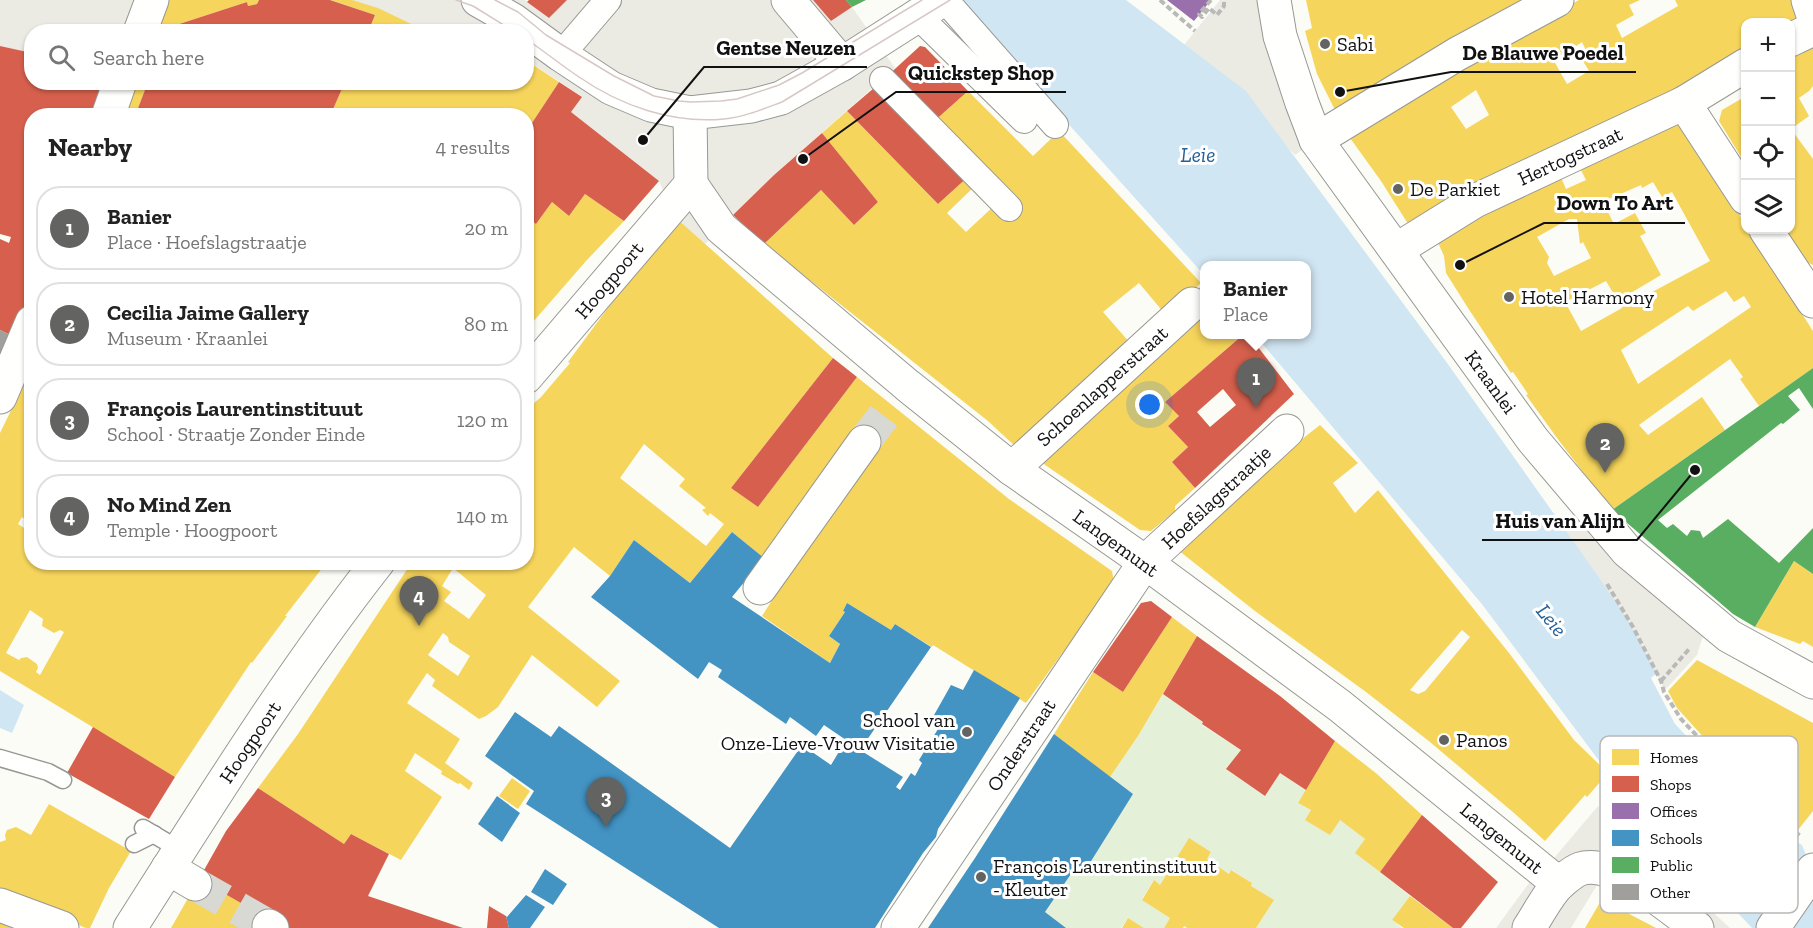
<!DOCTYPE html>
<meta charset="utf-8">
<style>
:root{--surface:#fff;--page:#f6f6f6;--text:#222;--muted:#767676;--line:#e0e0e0;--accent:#636362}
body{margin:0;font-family:"Zilla Slab",serif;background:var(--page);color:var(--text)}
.controls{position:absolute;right:18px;top:18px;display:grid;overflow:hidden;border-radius:12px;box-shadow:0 2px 4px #0004}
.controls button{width:54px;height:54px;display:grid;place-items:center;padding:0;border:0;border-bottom:2px solid var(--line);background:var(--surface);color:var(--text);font:30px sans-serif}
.you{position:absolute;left:1150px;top:405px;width:21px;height:21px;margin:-15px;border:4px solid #fff;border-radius:50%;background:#1a73e8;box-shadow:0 0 0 9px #1a73e833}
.badge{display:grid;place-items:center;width:39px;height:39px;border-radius:50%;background:var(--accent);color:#fff;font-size:20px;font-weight:700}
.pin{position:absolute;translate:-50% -50px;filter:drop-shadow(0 2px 3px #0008)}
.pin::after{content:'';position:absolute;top:32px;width:21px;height:18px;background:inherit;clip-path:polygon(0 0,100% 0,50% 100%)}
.popup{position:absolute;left:1200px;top:261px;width:111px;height:78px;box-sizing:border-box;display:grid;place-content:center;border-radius:12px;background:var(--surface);filter:drop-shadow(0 2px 4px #0005);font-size:20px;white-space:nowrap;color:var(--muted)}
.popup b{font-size:22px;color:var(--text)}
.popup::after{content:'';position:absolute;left:50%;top:100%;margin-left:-12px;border:12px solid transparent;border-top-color:var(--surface)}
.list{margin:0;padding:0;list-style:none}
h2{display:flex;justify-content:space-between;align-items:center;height:78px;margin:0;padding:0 24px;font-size:26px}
h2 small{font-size:20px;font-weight:400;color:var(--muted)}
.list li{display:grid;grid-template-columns:39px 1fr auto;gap:18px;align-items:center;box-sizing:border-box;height:84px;margin:0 12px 12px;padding:0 12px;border:2px solid var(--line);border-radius:24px}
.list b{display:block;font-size:22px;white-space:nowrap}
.list p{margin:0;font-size:20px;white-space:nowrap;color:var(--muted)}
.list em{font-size:20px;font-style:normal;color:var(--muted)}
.icon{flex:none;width:33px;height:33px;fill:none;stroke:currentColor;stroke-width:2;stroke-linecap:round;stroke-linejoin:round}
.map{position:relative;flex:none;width:1813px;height:928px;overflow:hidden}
.search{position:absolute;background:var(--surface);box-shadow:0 2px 4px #0004;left:24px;top:24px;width:510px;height:66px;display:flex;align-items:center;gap:15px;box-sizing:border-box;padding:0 21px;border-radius:24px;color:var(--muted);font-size:22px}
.panel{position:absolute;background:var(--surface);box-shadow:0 2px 4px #0004;left:24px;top:108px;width:510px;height:462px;border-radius:24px}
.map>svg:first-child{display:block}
.green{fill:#e5f0d9}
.plaza{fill:#ecebe3}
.water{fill:#d1e6f3}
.homes{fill:#f6d55c;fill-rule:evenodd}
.shops{fill:#d6604d;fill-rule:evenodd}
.offices{fill:#9970ab}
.schools{fill:#4393c3}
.public{fill:#5aae61}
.building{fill:#a09f9c}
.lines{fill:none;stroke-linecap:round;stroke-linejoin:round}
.minor-tunnel{stroke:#d9d9d4;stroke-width:33;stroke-dasharray:33 16;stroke-linecap:butt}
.service-casing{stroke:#979795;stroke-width:19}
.pedestrian-casing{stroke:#979795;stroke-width:28}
.minor-casing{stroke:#979795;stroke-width:35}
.path{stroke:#b9b9b8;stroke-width:4;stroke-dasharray:6 3;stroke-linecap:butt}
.service{stroke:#fffffe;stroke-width:16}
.pedestrian{stroke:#fffffe;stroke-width:26}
.minor{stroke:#fffffe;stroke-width:33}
.tram{stroke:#d7c8c7;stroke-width:1.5}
.poi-dot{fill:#636362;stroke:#fff;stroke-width:2}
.labels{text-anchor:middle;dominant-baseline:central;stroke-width:6;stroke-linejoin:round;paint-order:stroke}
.poi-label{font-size:20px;fill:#111;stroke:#fff;text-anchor:start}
.street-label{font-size:20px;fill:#111;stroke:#fff}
.water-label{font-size:21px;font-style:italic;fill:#256197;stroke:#fff}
.key{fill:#fff;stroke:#b8b8b8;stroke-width:1.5}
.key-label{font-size:16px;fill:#111}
.leader{fill:none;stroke:#111;stroke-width:2}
.callout-dot{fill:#111;stroke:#fff;stroke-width:2}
.callout-label{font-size:21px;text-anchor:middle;font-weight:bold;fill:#111;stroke:#fff;stroke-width:6;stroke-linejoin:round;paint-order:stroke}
</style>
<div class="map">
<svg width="1813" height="928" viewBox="0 0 1813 928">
<rect width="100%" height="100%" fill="#fcfcf7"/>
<!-- green -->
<polygon class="green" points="1163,694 1203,722 1202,725 1241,750 1227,770 1265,796 1280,773 1306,790 1298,803 1311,810 1305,820 1340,820 1365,839 1356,853 1410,896 1392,920 1402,928 1256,928 1273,900 1251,886 1252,883 1232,870 1229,874 1207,859 1211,852 1190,839 1160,885 1153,881 1142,899 1170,918 1164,928 1144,928 1128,918 1121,928 1066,928 1045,912 1075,868 1083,874 1133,794 1110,777 1138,736"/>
<!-- plaza -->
<g class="plaza">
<polygon points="0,0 164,0 152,31 32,32 31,53 0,46"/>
<polygon points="330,0 525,0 549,18 567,0 813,0 831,21 852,7 895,68 774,175 705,244 675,217 659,181 571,112 581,96 527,60 526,32 411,31 375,15"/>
<polygon points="1220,0 1271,0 1308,146 1295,155 1195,54 1184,45"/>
<polygon points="1577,515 1704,633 1697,655 1665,690 1628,622 1560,523"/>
<polygon points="1598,806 1730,928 1673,928 1640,903 1600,880 1571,928 1496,928 1529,883 1532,863 1554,858"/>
</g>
<!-- water -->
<g class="water">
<polygon points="957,0 1126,0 1246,91 1445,360 1598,576 1629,622 1657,673 1651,678 1675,724 1780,833 1802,845 1806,855 1813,861 1813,928 1752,928 1618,786 1481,603 1255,335 1307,334 1307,266 1205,266 1205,276"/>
<polygon points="0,690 24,705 12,733 0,728"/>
</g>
<!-- homes -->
<g class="homes">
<polygon points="164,0 259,0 257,4 248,6 247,2 170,27 168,32 152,32"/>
<polygon points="331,0 352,0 378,8 428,32 368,32 375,15"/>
<polygon points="1306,0 1541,0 1340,120 1317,74 1305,31 1312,28"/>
<path d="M1579,0H1640L1629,5L1634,15L1616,25L1622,38L1678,6L1675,0H1800L1805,13L1789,22H1746V50L1694,81L1410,227L1381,181L1350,138L1515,35ZM1582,42L1589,57L1583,61L1589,71L1567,84L1554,61ZM1476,90L1489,115L1466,129L1451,107Z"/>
<polygon points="1813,47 1813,86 1809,91 1799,98 1809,116 1791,129 1813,159 1813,265 1806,262 1785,230 1791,230 1791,58"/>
<polygon points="526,60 559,82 526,132 526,116 330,116 345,82 526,82"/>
<polygon points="133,82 148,82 135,116 120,116"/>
<polygon points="968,91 1033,156 1059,131 1201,283 1165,314 1139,283 1103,312 1131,344 1017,448 988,421 764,244 821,190 854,225 878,202 822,133 847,111 938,204 970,175 978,183 947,213 966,232 996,204 931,124"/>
<polygon points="1746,96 1746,165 1719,121 1722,110"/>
<path d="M1671,123L1678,125L1708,171L1712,169L1746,226V230H1748L1813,331V368L1759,406L1740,379L1743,377L1730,359L1639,425L1648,435L1702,397L1725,430L1612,510L1557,438L1526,395L1528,394L1513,372L1511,373L1468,308L1446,273L1444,256L1435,236L1560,175L1566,189L1586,180L1579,166ZM1653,182L1662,197L1672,192L1710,261L1628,305L1624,297L1661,275L1640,236L1646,233L1635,213L1614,224L1605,206L1609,199L1641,185L1642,188ZM1569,219H1577L1580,244L1583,242L1591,258L1554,276L1547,263L1549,257L1537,237ZM1606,281L1622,308L1581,331L1565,302ZM1726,291L1734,302L1744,296L1751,307L1638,384L1621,350L1688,306L1693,311Z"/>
<polygon points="585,194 624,221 586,261 526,330 526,217 536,224 552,202 569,216"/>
<path d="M675,217L833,358L731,488L758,507L857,377L1009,499L1112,571L1114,582L1026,703L933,645L932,647L895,624L891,630L847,603L843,611L845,612L829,636L840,644L830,663L762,616L870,446L764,558L732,532L690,583L634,540L610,576L574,547L528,607L620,681L597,707L532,655L498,707L486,716L479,719L432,686L435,680L427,673L407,703L460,739L445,763L473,783L469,790L460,783L458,784L441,774L442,771L415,753L405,771L442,797L401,860L351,834L344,844L258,788L298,734L412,562H526V410L541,397L570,363L568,362ZM644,444L685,479L679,486L706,508L702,510L708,516L710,513L724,524L706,546L620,478ZM453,568L486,595L469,619L444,601L451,592L442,586ZM443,633L448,637L449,642L470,656L458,676L428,655Z"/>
<polygon points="1205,305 1205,334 1244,334 1165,402 1179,416 1168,426 1188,447 1172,462 1195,488 1175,506 1175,511 1151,531 1140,530 1035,458"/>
<path d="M31,362L32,525L22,517L18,524L32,533V562H327L285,616H287L252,663L251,662L175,777L0,671V433L21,390ZM30,610L43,619L42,626L54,633L60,630L64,632L40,675L36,672L38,668L37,664L27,657L21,658L19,660L6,653Z"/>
<path d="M1320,425L1358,463L1333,483L1355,513L1378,490L1509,653L1574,740L1608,773L1587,797L1585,795L1545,841L1514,813L1430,742L1366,692L1255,611L1178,550L1274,461ZM1462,630L1470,637L1425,691L1418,694L1410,690Z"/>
<polygon points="1794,561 1813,574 1813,647 1803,641 1800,644 1755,627"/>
<polygon points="1172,617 1197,636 1138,736 1110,777 1054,734 1093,672 1123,692"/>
<polygon points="1697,660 1813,723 1813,811 1798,830 1706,740 1677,708 1668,691"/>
<polygon points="1335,741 1377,774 1422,815 1380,872 1355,853 1365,839 1340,820 1330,835 1305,820 1311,810 1298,803"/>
<polygon points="512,778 530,791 518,809 499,796"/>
<polygon points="49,804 131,851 109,888 90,928 86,928 0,895 0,842 6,840 5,835 7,830 16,827 31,835"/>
<polygon points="1189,838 1211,852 1207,859 1229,874 1231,870 1252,883 1251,886 1274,900 1256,928 1187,928 1184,926 1183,928 1164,928 1170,918 1142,900 1154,880 1160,885"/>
<polygon points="199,879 272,921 268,928 171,928"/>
<polygon points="1410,896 1453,928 1404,928 1392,920"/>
<polygon points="1602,899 1614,906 1656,928 1585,928"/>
<polygon points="0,917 32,928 0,928"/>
<polygon points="1128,918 1144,928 1122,928"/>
</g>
<!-- shops -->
<g class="shops">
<polygon points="259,0 330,0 375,15 368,32 168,32 170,27 247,2 248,6 257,4"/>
<polygon points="529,0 567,0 549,18 527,2"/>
<polygon points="813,0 846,0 852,7 831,21"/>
<polygon points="0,46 32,53 32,82 110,82 98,116 32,116 32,290 14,337 0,330 0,239 9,243 11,237 0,234"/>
<polygon points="920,46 925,47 968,91 931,124 885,78"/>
<polygon points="148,82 345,82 330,116 135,116"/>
<polygon points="559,82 582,97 571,112 659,181 624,221 585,194 569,216 552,202 536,224 526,217 526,132"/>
<polygon points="881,82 970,175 938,204 847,111"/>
<polygon points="822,133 878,202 854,225 821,190 764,244 733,215 774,175"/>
<path d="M1244,334H1248L1294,394L1195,488L1172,462L1188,447L1168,426L1179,416L1165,402ZM1223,389L1236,405L1210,427L1197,412Z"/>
<polygon points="833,358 857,377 758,507 731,488"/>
<polygon points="1151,601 1172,617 1123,692 1093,672 1141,603"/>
<polygon points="1197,636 1280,696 1335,741 1306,790 1280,773 1265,796 1226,769 1241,750 1202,724 1203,722 1163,694"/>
<polygon points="93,727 175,777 149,819 67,773"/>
<polygon points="258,788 344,844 351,834 389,854 368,896 463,928 284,928 199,879 226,831"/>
<polygon points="1422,815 1498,882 1461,928 1453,928 1380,872"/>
<polygon points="489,906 506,916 509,928 487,928"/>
</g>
<!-- offices -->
<polygon class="offices" points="1167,0 1211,0 1194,21"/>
<!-- schools -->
<g class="schools">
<polygon points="732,532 764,558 732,597 830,663 840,644 829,636 845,612 843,611 847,603 891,630 895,624 931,647 860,750 903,777 896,787 900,790 911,773 915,776 922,763 919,760 938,729 929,724 951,685 963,690 974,670 1020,698 938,829 936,837 923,853 875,928 719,928 526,804 534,791 485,756 515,712 551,737 559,726 730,848 802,745 831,765 846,740 824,725 816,736 790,717 786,724 718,677 722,670 709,662 698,679 591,597 610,576 634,540 690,583"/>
<polygon points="1054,734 1133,794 1083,874 1075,868 1045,912 1066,928 928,928 975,858"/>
<polygon points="497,796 520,813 502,842 478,824"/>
<polygon points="545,869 567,884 553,905 531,892"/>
<polygon points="526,895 545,907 530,928 509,928 506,916 507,917"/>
</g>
<!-- public -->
<g class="public">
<polygon points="846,0 866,0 852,7"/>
<polygon points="1813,368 1813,409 1799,388 1788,396 1800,410 1783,424 1781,423 1658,520 1667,528 1673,524 1687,536 1691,530 1700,531 1703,538 1728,519 1779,563 1813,528 1813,574 1794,561 1755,627 1733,614 1612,510"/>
</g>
<!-- building -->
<polygon class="building" points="0,330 14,337 0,358"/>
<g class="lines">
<!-- minor-tunnel -->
<g class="minor-tunnel">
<polyline points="864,442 892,405"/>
<polyline points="195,884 269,926"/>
</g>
<defs>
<g id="service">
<polyline points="0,758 48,772 63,780"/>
<polyline points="143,828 180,850"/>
<polyline points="134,844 154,834"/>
</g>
<g id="pedestrian">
<polyline points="945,0 1055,125"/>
<polyline points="917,15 1024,120"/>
<polyline points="561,55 608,0"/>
<polyline points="883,80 1009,208"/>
</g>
<g id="minor">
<polyline points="478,0 513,20 561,55 611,88 651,105 690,113 751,106 781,98 842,64 942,0"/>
<polyline points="788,0 842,64"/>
<polyline points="1274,0 1280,36 1302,103 1316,140 1533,440 1627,551 1729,636 1813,682"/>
<polyline points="1808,0 1813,15"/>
<polyline points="140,32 152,0"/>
<polyline points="1790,40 1813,29"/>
<polyline points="1684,103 1746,198"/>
<polyline points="690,113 691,184"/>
<polyline points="108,116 120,82"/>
<polyline points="1316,140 1457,54 1557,0"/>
<polyline points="691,184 721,228 907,385 1012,469 1145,562 1340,706 1559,884"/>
<polyline points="1766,230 1813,301"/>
<polyline points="1396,250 1475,201 1684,103 1746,65"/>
<polyline points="526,377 691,184"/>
<polyline points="0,397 32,322"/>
<polyline points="1012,469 1192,304"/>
<polyline points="760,588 864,442"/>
<polyline points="168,868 195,884"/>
<polyline points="0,905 62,928"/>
<polyline points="269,926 272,928"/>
<path d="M130,928C209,804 287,678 378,562"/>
<polyline points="898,928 1145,562 1287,431"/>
<path d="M1529,928C1537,916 1550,891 1561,882C1566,878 1574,871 1580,869C1614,858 1671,909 1697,928"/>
<polyline points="1773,928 1813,870"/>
</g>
</defs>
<!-- service casing -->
<use href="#service" class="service-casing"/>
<!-- pedestrian casing -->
<use href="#pedestrian" class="pedestrian-casing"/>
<!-- minor casing -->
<use href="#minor" class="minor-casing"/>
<!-- path -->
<g class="path">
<polyline points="1160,0 1195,31"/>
<polyline points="1211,0 1199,14 1202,17 1209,8 1217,15 1224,6 1224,0"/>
<polyline points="1607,584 1633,627 1661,681 1664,692 1681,719 1777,820 1801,836"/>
<polyline points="1661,681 1690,648"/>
</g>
<!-- service -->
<use href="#service" class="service"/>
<!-- pedestrian -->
<use href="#pedestrian" class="pedestrian"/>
<!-- minor -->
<use href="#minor" class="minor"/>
<!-- tram -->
<g class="tram">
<polyline points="456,0 473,6 515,32"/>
<polyline points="495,0 518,12 546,35 614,76 654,96 679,101 691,102 721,101 737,99 779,85 802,73 922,0"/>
<path d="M526,39C544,51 561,65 579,77C621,106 673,124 724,119C744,117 763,109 782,102L950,0"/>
</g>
</g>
<!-- markers -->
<g class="poi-dot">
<circle cx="1325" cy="44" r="6"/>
<circle cx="1398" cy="189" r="6"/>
<circle cx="1509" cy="297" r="6"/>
<circle cx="967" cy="732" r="6"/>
<circle cx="1444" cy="740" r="6"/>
<circle cx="981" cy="877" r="6"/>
</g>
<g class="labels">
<!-- poi labels -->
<g class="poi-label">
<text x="1337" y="44">Sabi</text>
<text x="1410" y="189">De Parkiet</text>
<text x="1521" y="297">Hotel Harmony</text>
<text x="955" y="720" text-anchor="end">School van<tspan x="955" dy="23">Onze-Lieve-Vrouw Visitatie</tspan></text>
<text x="1456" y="740">Panos</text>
<text x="993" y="866">François Laurentinstituut<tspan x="993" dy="23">- Kleuter</tspan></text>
</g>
<!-- street labels -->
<g class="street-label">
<text transform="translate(1570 156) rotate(-25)">Hertogstraat</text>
<text transform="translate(609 280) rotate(-50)">Hoogpoort</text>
<text transform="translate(1491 382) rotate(54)">Kraanlei</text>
<text transform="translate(1102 386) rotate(-42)">Schoenlapperstraat</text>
<text transform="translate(1216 497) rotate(-43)">Hoefslagstraatje</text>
<text transform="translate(1116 543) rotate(36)">Langemunt</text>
<text transform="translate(250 742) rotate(-56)">Hoogpoort</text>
<text transform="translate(1021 745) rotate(-56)">Onderstraat</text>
<text transform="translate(1502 838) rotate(39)">Langemunt</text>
</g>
<!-- water labels -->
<g class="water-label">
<text x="1198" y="154">Leie</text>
<text transform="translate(1552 620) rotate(51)">Leie</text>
</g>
</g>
<!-- legend -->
<rect x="1600" y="736" width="198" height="177" rx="9" class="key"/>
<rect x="1612" y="749" width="27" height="16" fill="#f6d55c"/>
<rect x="1612" y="776" width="27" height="16" fill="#d6604d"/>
<rect x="1612" y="803" width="27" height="16" fill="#9970ab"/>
<rect x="1612" y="830" width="27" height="16" fill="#4393c3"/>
<rect x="1612" y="857" width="27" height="16" fill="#5aae61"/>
<rect x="1612" y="884" width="27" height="16" fill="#a09f9c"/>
<g class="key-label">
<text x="1650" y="763">Homes</text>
<text x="1650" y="790">Shops</text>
<text x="1650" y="817">Offices</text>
<text x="1650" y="844">Schools</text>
<text x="1650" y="871">Public</text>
<text x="1650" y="898">Other</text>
</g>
<!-- callouts -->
<path class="leader" d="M643 140L704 67H867M1340 92L1451 72H1636M803 159L896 92H1066M1460 265L1544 223H1685M1695 470L1637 540H1482"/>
<g class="callout-dot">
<circle cx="643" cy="140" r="6"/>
<circle cx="1340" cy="92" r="6"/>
<circle cx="803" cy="159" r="6"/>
<circle cx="1460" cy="265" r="6"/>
<circle cx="1695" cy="470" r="6"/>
</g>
<g class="callout-label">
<text x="786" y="55">Gentse Neuzen</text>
<text x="1543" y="60">De Blauwe Poedel</text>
<text x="981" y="80">Quickstep Shop</text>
<text x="1615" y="210">Down To Art</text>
<text x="1560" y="528">Huis van Alijn</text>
</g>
</svg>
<div class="controls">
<button>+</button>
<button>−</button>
<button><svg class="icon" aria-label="locate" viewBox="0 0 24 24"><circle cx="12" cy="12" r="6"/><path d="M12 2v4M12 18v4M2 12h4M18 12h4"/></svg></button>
<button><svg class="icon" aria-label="layers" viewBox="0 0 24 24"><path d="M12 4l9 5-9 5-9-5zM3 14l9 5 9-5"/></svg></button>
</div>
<div class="you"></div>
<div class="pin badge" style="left:1256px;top:408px">1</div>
<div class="popup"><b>Banier</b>Place</div>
<div class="pin badge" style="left:1605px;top:473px">2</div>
<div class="pin badge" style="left:606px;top:827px">3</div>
<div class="pin badge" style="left:419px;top:626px">4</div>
<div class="search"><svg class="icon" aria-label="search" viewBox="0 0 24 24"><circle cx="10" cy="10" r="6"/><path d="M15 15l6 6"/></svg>Search here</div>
<section class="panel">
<h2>Nearby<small>4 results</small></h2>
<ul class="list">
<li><span class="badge">1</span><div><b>Banier</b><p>Place · Hoefslagstraatje</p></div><em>20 m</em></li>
<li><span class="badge">2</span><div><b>Cecilia Jaime Gallery</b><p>Museum · Kraanlei</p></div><em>80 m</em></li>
<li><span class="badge">3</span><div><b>François Laurentinstituut</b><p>School · Straatje Zonder Einde</p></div><em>120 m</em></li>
<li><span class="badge">4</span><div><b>No Mind Zen</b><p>Temple · Hoogpoort</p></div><em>140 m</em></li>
</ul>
</section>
</div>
